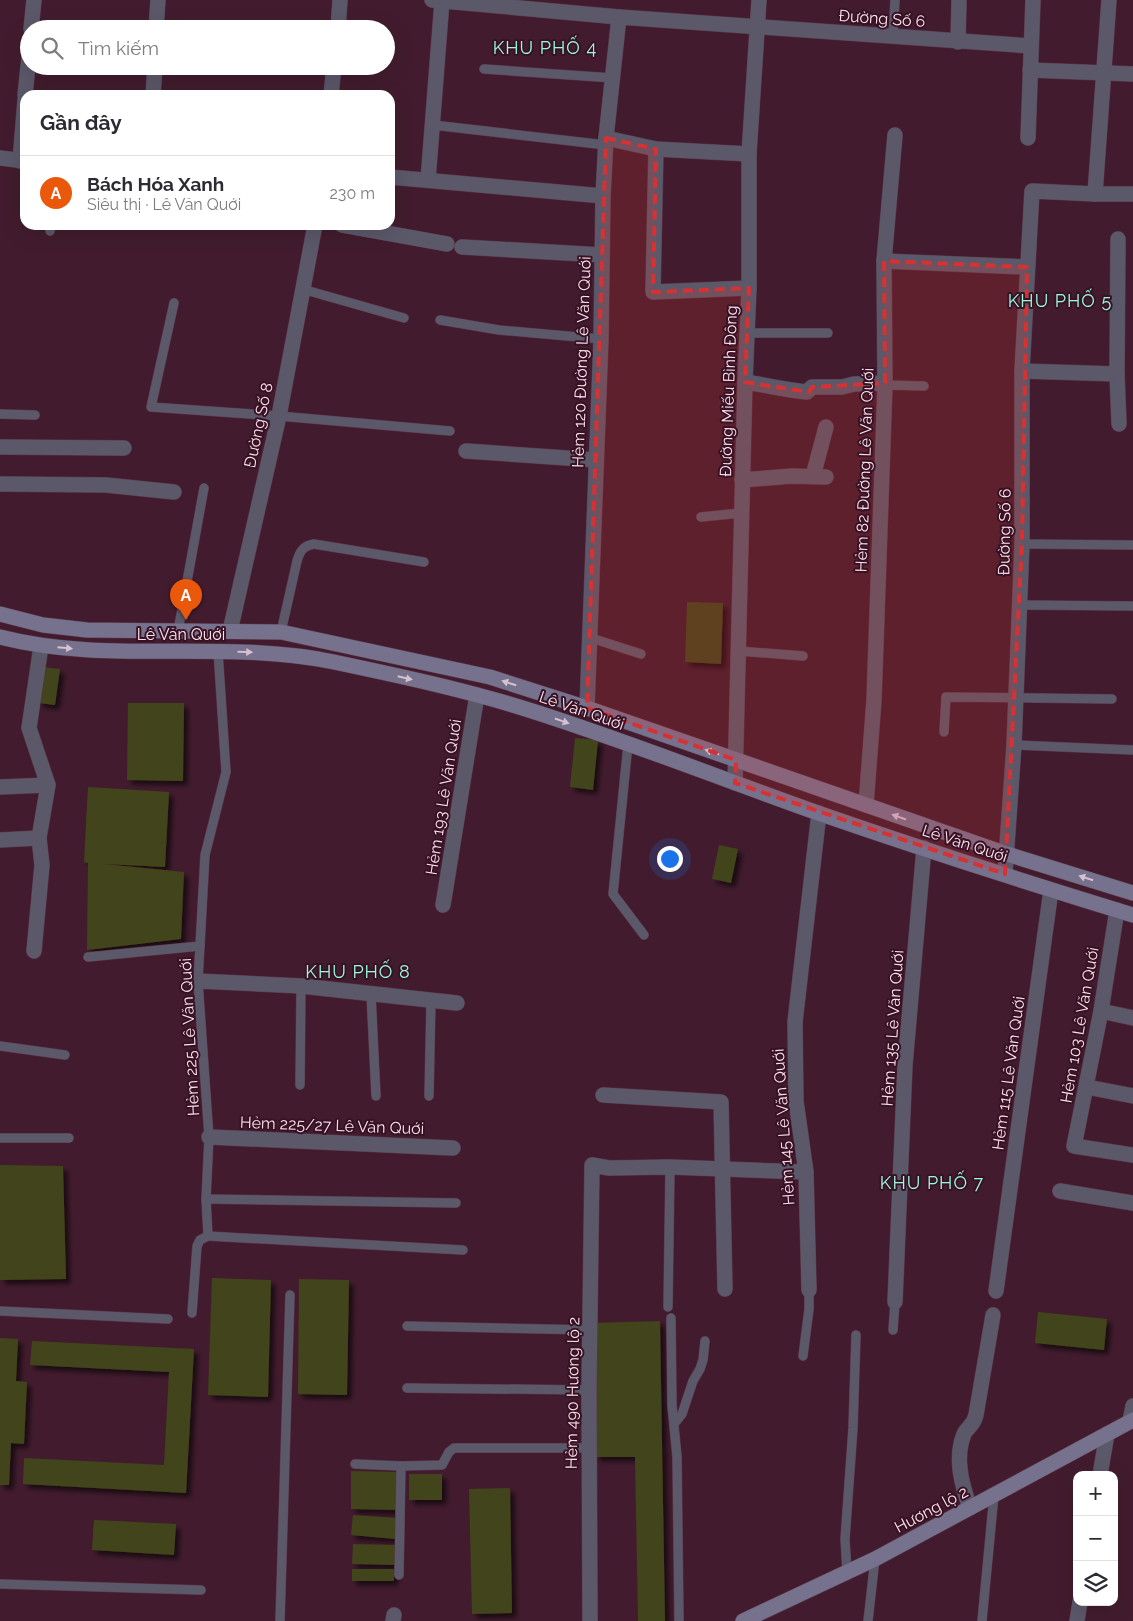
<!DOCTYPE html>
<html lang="vi">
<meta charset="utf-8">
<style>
:root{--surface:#fff;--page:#f2f2f3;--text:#2b2b33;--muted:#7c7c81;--line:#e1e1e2;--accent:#ea580c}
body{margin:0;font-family:Raleway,sans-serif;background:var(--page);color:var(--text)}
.controls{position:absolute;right:15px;bottom:15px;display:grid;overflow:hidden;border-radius:10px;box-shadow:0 5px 20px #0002}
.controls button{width:45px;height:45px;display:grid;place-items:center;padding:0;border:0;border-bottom:1px solid var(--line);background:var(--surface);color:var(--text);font:25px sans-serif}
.you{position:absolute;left:669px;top:858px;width:18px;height:18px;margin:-12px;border:4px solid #fff;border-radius:50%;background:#1a73e8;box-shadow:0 0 0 8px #1a73e833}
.badge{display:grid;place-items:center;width:32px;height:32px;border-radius:50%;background:var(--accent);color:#fff;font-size:16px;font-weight:700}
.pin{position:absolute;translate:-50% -41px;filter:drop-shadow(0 1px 2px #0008)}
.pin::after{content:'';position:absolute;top:26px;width:18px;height:15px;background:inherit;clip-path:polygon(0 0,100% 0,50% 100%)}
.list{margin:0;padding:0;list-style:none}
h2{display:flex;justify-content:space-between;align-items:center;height:65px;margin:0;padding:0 20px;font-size:21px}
h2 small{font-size:16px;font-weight:400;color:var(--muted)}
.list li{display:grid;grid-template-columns:32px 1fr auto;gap:15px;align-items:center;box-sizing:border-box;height:75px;padding:0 20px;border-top:1px solid var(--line)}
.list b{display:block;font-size:19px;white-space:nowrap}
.list p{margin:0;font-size:16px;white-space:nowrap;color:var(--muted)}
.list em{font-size:16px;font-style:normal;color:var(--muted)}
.icon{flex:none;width:28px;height:28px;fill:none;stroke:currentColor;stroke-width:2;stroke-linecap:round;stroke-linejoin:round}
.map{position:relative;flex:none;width:1133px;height:1621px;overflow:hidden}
.search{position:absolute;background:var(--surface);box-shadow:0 5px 20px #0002;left:20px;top:20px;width:375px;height:55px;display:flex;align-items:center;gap:12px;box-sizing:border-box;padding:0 18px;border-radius:28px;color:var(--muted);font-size:19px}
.panel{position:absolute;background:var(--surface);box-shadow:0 5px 20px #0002;left:20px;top:90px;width:375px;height:140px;border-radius:15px}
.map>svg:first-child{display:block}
.building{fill:#42451a;filter:url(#shadow)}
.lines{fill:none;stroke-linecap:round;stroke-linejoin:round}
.lane-casing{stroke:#5c3849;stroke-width:10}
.street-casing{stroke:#5c3849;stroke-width:16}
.secondary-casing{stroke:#5c3849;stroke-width:16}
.lane{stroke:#5b586a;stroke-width:9}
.street{stroke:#5b586a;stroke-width:15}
.secondary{stroke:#76718d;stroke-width:15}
.oneway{fill:#d5c1d0}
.marked{fill:#d83132;fill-opacity:0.2;stroke:#d83132;stroke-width:4;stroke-dasharray:10 6;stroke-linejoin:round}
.labels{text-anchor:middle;stroke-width:4;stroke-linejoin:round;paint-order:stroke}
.street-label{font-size:16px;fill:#fee3ed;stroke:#371224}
.neighbourhood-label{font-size:18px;letter-spacing:1px;fill:#9af9dd;stroke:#371224}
</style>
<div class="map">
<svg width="1133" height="1621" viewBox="0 0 1133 1621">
<defs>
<filter id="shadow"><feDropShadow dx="4.5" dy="4.5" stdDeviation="2.5" flood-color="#0009"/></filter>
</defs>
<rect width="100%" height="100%" fill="#421c2e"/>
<g class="building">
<path d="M687 602 723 603 721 664 685 662Z"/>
<path d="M42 667 60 669 55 705 38 703Z"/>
<path d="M128 703H184L183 781 127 780Z"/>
<path d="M575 738 598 740 593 790 570 787Z"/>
<path d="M88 787 169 792 165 867 104 864 184 872 181 939 87 950 88 863 84 862Z"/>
<path d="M719 845 738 849 731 883 712 879Z"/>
<path d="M0 1165 63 1166 66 1279 0 1280Z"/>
<path d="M212 1278 271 1280 268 1397 208 1395Z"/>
<path d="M299 1279 349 1280 347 1395 298 1394Z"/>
<path d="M1038 1312 1107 1319 1104 1350 1035 1343Z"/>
<path d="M660 1321 665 1621H638L635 1457H595L592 1323Z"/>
<path d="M0 1338 18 1339 16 1381 27 1382 24 1444 11 1443 9 1485H0Z"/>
<path d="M32 1341 194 1349 186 1493 23 1484 24 1458 164 1465 169 1372 30 1365Z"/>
<path d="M351 1471 397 1472 396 1510 351 1509Z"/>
<rect x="409" y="1474" width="33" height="26"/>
<path d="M510 1488 512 1613 472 1614 469 1489Z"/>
<path d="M353 1515 397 1518 395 1539 351 1535Z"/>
<path d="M94 1520 176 1524 174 1555 92 1550Z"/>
<path d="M353 1544 397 1545 396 1565 352 1564Z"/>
<rect x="352" y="1569" width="42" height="12"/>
</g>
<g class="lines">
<defs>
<g id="lane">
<path d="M893 37 895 0"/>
<path d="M484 69 613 78"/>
<path d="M433 125 606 145"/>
<path d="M50 231 51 225"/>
<path d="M302 289 404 318"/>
<path d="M174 303 151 407 279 416 450 431"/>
<path d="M440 320 499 330 601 339"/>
<path d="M747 333H828"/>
<path d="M885 385 924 386"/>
<path d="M0 414 35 415"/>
<path d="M701 517 741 513"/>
<path d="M1022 544 1133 545"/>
<path d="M1019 605 1133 606"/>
<path d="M178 631 204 488"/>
<path d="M281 632 297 561C300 551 303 546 314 544L424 562"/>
<path d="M588 637 641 654"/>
<path d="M738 651 803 656"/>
<path d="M944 732 946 697 1112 699"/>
<path d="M628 744 613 894 644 935"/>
<path d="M1014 745 1133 750"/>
<path d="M88 957 200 946"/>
<path d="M371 994 376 1096"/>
<path d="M0 1046 65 1055"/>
<path d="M300 1085 301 986"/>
<path d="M429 1096 431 1000"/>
<path d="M0 1138H69"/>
<path d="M206 1199 456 1203"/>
<path d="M208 1236 463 1250"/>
<path d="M668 1307 670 1167"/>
<path d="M0 1311 168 1319"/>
<path d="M192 1313 197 1246 200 1240 208 1236 206 1199 209 1137 198 981 205 855 226 772 218 651"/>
<path d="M671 1318 672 1405 677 1457 679 1621"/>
<path d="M407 1326 591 1330"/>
<path d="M893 1330 895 1302"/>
<path d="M803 1356 809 1309V1290"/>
<path d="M407 1388 589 1390"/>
<path d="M674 1424 682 1414 693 1381 700 1369 703 1360 705 1341"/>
<path d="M355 1464 401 1466 442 1465 449 1452 454 1448H589"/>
<path d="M847 1572 845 1539 853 1428 856 1335"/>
<path d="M399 1575 401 1466"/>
<path d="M0 1584 201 1590"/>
<path d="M280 1621 290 1295"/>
<path d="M868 1621 875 1559"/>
<path d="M982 1621 994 1495"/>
</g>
<g id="street">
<path d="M432 0 619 17 1031 46"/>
<path d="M31 29 34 0"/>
<path d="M156 29 158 0"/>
<path d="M338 29 340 0"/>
<path d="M958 42 959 0"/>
<path d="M1030 70 1133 74"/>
<path d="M25 95 29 57"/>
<path d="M153 95 155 66"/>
<path d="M331 95 334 66"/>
<path d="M606 138 656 149 749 154"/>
<path d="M1028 138 1033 0"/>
<path d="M656 149 653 292 749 288"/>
<path d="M0 158 25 161"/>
<path d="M20 161 25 100"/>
<path d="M390 177 603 196"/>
<path d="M428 180 442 1"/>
<path d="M1095 194 1109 0"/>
<path d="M342 225 447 244"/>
<path d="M462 247 602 255"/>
<path d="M884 261 1027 267"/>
<path d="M1022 371 1117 374 1119 424"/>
<path d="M1117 374 1118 239"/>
<path d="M745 382C766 385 786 390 807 392L812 387H842L854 384 885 383"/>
<path d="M0 447 124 448"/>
<path d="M466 451 596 460"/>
<path d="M813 476 826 427"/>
<path d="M742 480 792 476 826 477"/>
<path d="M0 484 106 485 174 492"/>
<path d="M230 631 279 416 315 225"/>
<path d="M587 708 601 339 603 196 606 138 619 17"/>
<path d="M735 783 745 382 749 288V154L759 0"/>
<path d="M0 787 48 785"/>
<path d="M866 805 874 700 885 385 884 261 895 135"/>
<path d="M0 840 39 838"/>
<path d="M1005 874 1014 745 1022 544V371L1032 191 1095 194H1133"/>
<path d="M443 905 477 695"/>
<path d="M1117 910 1101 1011 1074 1146 1133 1155"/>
<path d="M34 951 42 865 39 838 48 785 29 728 41 646"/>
<path d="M198 981 301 986 457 1003"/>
<path d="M1101 1011 1133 1018"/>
<path d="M1087 1087 1133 1096"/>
<path d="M603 1095 721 1102 725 1289"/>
<path d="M209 1137 453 1148"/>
<path d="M1060 1191 1133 1203"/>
<path d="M809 1290 806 1172 796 1101 795 1022 819 813"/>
<path d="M996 1291 1051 890"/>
<path d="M895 1302 905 1065 924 848"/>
<path d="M1130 1421 1133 1406"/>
<path d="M1100 1475 1107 1434"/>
<path d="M970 1508C962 1485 954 1458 964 1434 967 1427 973 1427 976 1415L993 1315"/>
<path d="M393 1621 394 1615"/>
<path d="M590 1621 589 1390 592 1165 609 1168 670 1167 806 1172"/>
<path d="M1077 1621 1080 1602"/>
</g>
<g id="secondary">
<path d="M0 614 43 625 87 630 281 632 490 677 587 708 1007 854 1133 893"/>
<path d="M0 637C109 665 224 639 334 662 400 676 466 690 529 710 627 741 722 779 818 813 922 849 1028 883 1133 915"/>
<path d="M743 1621 875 1559 1133 1420"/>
</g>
</defs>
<use href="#lane" class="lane-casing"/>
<use href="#street" class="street-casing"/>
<use href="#secondary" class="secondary-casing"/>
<use href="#lane" class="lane"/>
<use href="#street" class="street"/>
<use href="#secondary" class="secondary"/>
</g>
<defs><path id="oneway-solid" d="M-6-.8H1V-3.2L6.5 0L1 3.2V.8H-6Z" transform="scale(1.25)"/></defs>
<g class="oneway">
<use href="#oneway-solid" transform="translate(65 648) rotate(5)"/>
<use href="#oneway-solid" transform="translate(245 652) rotate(2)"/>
<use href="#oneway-solid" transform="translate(405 678) rotate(13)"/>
<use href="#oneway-solid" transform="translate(509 683) rotate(-163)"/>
<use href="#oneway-solid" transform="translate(562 721) rotate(19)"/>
<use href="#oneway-solid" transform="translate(712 752) rotate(-161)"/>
<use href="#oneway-solid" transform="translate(899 817) rotate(-161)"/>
<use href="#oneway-solid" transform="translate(1086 878) rotate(-163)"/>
</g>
<path class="marked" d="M606 138 656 149 653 292 749 288 745 382 809 392 812 387 885 383 884 261 1027 267 1022 544 1005 874 735 783 736 760 587 708Z"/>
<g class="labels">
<g class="street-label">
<text transform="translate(882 18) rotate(4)" y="6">Đường Số 6</text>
<text transform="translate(581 362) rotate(-88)" y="6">Hẻm 120 Đường Lê Văn Quới</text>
<text transform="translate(728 391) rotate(-88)" y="6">Đường Miếu Bình Đông</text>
<text transform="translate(258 425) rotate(-78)" y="6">Đường Số 8</text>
<text transform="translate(864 470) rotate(-88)" y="6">Hẻm 82 Đường Lê Văn Quới</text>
<text transform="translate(1004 532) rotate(-89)" y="6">Đường Số 6</text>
<text x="181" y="640">Lê Văn Quới</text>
<text transform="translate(582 710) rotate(19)" y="6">Lê Văn Quới</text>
<text transform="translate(443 797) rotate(-81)" y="6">Hẻm 193 Lê Văn Quới</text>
<text transform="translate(965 843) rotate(18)" y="6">Lê Văn Quới</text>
<text transform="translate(1079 1025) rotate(-80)" y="6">Hẻm 103 Lê Văn Quới</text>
<text transform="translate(892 1028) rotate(-86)" y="6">Hẻm 135 Lê Văn Quới</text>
<text transform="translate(189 1037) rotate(-93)" y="6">Hẻm 225 Lê Văn Quới</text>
<text transform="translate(1008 1073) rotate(-82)" y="6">Hẻm 115 Lê Văn Quới</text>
<text transform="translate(332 1125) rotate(2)" y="6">Hẻm 225/27 Lê Văn Quới</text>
<text transform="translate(783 1127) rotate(-94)" y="6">Hẻm 145 Lê Văn Quới</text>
<text transform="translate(572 1393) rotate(-89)" y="6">Hẻm 490 Hương lộ 2</text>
<text transform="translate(931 1509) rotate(-28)" y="6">Hương lộ 2</text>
</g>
<g class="neighbourhood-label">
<text x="545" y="54">KHU PHỐ 4</text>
<text x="1060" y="307">KHU PHỐ 5</text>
<text x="358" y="978">KHU PHỐ 8</text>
<text x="932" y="1189">KHU PHỐ 7</text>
</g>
</g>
</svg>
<div class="controls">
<button>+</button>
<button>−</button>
<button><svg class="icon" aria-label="layers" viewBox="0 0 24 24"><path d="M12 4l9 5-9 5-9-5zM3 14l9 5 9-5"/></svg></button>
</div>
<div class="you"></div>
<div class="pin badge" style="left:186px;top:620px">A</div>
<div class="search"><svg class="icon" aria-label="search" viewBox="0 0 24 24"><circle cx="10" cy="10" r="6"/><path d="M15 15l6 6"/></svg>Tìm kiếm</div>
<section class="panel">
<h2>Gần đây<small></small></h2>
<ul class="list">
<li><span class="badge">A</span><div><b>Bách Hóa Xanh</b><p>Siêu thị · Lê Văn Quới</p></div><em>230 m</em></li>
</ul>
</section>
</div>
